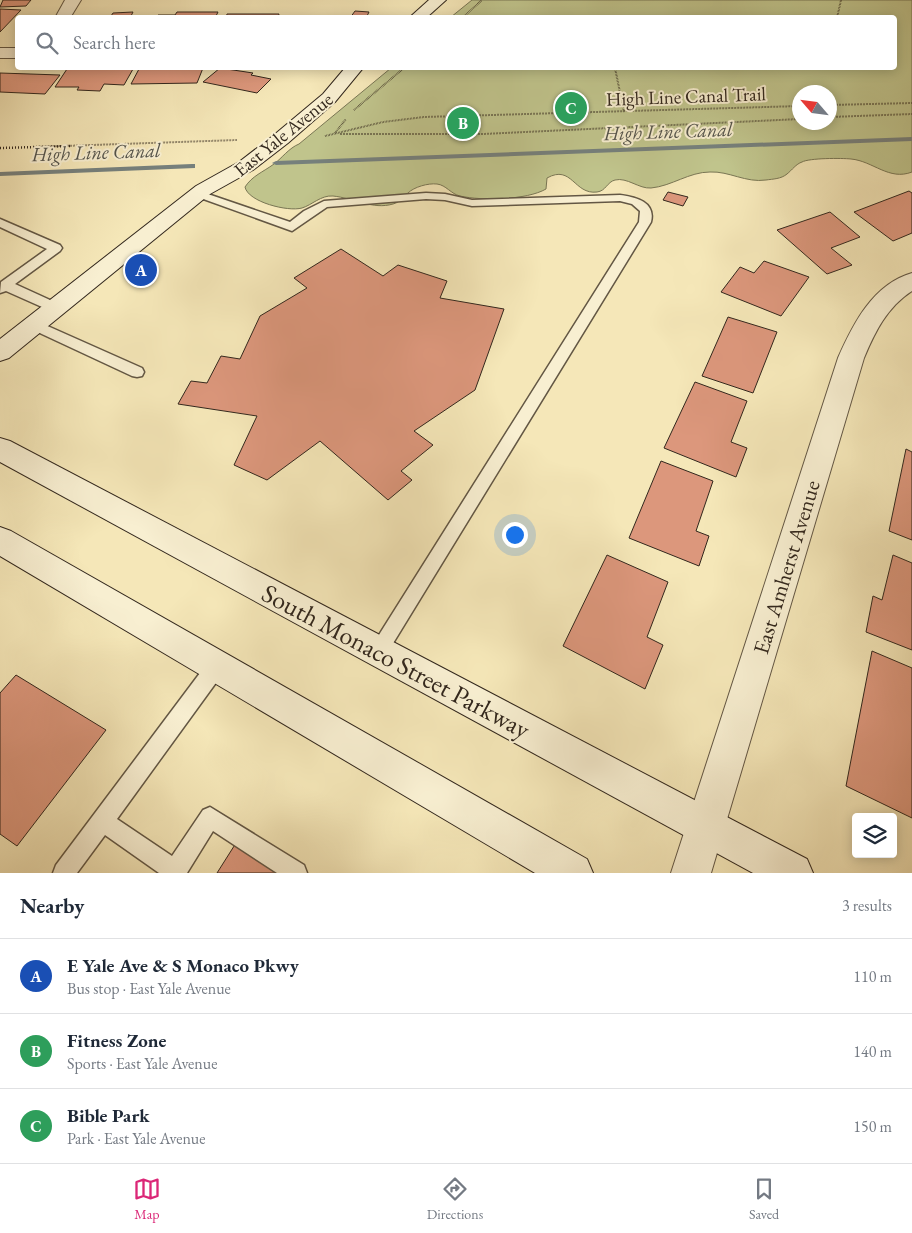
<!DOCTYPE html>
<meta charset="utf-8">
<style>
:root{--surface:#fff;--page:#f6f6f7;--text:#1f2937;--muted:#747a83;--line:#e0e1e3;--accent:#db2777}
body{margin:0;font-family:"EB Garamond",serif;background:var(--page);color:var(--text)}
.controls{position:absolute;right:15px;bottom:15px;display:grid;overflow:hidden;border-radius:5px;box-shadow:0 2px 12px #0003}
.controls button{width:45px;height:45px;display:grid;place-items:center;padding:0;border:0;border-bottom:1px solid var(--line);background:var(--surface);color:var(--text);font:25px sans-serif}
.compass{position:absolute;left:792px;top:85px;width:45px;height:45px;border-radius:50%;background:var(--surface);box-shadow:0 2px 12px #0003;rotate:298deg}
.you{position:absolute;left:514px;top:534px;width:18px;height:18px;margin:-12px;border:4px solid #fff;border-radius:50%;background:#1a73e8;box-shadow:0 0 0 8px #1a73e833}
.badge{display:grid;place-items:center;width:32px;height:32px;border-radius:50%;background:var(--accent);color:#fff;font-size:16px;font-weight:700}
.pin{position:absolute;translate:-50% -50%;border:2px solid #fff;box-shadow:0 1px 5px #0006}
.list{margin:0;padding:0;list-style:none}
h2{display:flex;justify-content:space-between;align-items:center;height:65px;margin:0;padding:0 20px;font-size:21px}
h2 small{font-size:16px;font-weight:400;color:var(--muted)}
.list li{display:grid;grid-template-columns:32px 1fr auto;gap:15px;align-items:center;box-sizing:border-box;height:75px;padding:0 20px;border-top:1px solid var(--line)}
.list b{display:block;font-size:19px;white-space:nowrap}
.list p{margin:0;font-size:16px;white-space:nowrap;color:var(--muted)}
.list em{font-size:16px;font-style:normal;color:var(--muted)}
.icon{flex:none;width:28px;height:28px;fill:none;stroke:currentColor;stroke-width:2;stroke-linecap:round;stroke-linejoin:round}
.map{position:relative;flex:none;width:912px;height:873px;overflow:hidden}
.search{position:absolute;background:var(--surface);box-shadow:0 2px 12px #0003;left:15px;right:15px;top:15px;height:55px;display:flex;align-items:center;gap:12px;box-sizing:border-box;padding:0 18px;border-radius:5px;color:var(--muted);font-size:19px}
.sheet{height:290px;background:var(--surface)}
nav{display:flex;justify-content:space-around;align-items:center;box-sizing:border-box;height:70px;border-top:1px solid var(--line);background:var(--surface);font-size:14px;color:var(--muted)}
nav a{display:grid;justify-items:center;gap:2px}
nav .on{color:var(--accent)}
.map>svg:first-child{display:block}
.green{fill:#c0c48c;stroke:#797654;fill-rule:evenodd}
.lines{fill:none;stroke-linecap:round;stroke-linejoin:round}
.stream{fill:#76807c;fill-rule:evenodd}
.building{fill:#dc977c;stroke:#32271d}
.lane-casing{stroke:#635744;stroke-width:3}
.street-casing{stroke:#635744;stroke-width:2}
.secondary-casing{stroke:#32271d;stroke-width:2}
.path-far1{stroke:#32271d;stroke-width:2;stroke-dasharray:0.5 1;stroke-linecap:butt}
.path{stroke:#32271d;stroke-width:2.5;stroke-dasharray:1 2;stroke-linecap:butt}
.lane{fill:#f8efd1;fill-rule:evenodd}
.street{fill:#f8efd1;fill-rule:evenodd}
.secondary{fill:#f8efd1;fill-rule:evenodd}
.labels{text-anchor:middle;stroke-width:4;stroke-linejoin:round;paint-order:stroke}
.far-street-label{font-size:19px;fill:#32271d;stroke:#f8efd1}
.far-water-label{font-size:20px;font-style:italic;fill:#54544c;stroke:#f8efd1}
.street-label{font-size:22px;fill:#32271d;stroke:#f8efd1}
.near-street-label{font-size:26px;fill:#32271d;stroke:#f8efd1}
</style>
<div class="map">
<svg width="912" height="873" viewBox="0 0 912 873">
<rect width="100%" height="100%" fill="#f5e7b8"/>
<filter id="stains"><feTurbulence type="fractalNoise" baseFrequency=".004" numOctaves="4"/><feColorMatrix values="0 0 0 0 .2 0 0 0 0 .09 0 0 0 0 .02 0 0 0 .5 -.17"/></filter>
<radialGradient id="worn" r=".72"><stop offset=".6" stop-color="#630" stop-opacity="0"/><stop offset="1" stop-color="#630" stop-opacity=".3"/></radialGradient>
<path class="green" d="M472 0H912V172C889 181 873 161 851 159 842 158 809 158 802 162 796 164 792 170 787 174 781 179 773 179 766 180 746 183 729 171 710 172 689 172 672 186 651 188 639 189 627 177 615 180 607 182 606 191 597 192 574 195 572 164 547 178L546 189C527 200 482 201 460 196 451 194 446 185 437 184 428 183 414 187 408 193 402 197 401 202 393 204 373 210 353 198 333 196 321 195 312 205 302 208 288 212 248 202 245 187 252 176 263 172 274 164 282 158 289 148 299 144L391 68H894V18L451 17ZM800 92H830V122H800Z"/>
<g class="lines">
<g class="stream">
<path d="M912 137V141L276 165 272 163 276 161Z"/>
<path d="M192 164H195V168L0 176V172Z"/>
</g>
</g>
<g class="building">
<path d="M3 0H31L26 6 0 7Z"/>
<path d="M0 9 21 10 0 32Z"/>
<path d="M355 11 369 12 366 18H350Z"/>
<path d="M133 12 131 16H152L91 18 111 16 113 13Z"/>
<path d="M177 12H218L215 18H157L158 15H175Z"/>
<path d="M227 14H279L278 18H226Z"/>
<path d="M203 68 197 83 131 84 139 69Z"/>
<path d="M220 68 253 73 251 75 271 79 257 93 203 82Z"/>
<path d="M67 69H133L124 85 104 84 100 91 77 90 79 87H55Z"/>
<path d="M0 73 60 75 45 94 0 92Z"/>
<path d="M909 191 912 193V233L893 241 854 212Z"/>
<path d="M668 192 688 197 683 206 663 200Z"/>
<path d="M830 212 860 237 831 248 852 265 827 274 777 230Z"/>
<path d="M341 249 383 276 398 265 447 281 440 298 504 309 475 390 414 431 433 445 401 471 412 480 388 500 320 441 267 480 234 465 257 416 178 404 191 381 207 383 221 356 240 359 260 316 307 288 294 278Z"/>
<path d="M764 261 809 277 781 316 721 292 740 267 754 273Z"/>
<path d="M728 317 777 332 753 393 702 376Z"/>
<path d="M695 382 747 401 731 442 747 448 736 477 664 448Z"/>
<path d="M906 449 912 452V540L889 531Z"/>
<path d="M661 461 713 481 696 531 709 536 699 566 629 538Z"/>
<path d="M607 555 668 582 647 637 663 645 645 689 563 646Z"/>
<path d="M893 555 912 563V650L866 632 873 596 882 600Z"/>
<path d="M872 651 912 668V818L846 786Z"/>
<path d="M16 675 106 730 17 846 0 834V693Z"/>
<path d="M236 843 282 873H217Z"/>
</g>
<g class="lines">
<defs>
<g id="lane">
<path d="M199 191 290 222 304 211 324 201 426 193 445 194 472 200 620 195C636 197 656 202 651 222L384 658 378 661 372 658 369 652 372 646 639 222 640 211 632 204 620 201 472 206 445 200 426 199 327 207 292 231 195 196 193 194Z"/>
<path d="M0 219 60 245 62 248 60 251 15 284 61 305 63 308 61 311H51L6 291 0 293 1 282 47 249 0 227Z"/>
<path d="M34 320 142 368 144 372 142 376 137 377 132 376 29 328 27 325 29 322Z"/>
<path d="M216 658 223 661 225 667 223 673 117 819 172 856 203 810 210 807 304 865 307 873H277L213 831 187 873H159L105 835 77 873H53L56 865 209 661Z"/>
</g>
<g id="street">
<path d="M65 0H81L70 18H55Z"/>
<rect x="0" y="48" width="18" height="10"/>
<path d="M912 273V291C887 307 875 332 864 358L711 873H671L838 358C853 324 873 284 912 273Z"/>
</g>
<g id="secondary">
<path d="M429 0H446L426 18H409Z"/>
<path d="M345 68H363L335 102 288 143 253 170 210 194 9 358 0 361V339L196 186 239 162 274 135 323 94Z"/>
<path d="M0 438 10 441 807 859 813 873H753L0 462Z"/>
<path d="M0 527 11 531 587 859 593 873H535L0 556Z"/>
</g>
</defs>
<use href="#lane" class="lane-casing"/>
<use href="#street" class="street-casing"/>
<use href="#secondary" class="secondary-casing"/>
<g class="path-far1">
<path d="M462 18 482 0"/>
<path d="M837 18 841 0"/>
<path d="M615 68 624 112"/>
<path d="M830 105 912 103"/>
<path d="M354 110 404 68"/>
<path d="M830 117 912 114"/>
<path d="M335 133 346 119"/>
<path d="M340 134H483L800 119"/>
<path d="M325 136 383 122 424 117 800 106"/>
<path d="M34 147 237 140"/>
</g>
<path class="path" d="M0 148 71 146"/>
<use href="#lane" class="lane"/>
<use href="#street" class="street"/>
<use href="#secondary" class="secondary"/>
</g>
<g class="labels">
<g class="far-street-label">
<text transform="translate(686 96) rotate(-2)" y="7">High Line Canal Trail</text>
<text transform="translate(283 134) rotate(-39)" y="7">East Yale Avenue</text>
</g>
<g class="far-water-label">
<text transform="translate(668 131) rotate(-2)" y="7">High Line Canal</text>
<text transform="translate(96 152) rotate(-2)" y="7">High Line Canal</text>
</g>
<g class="street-label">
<text transform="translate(786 567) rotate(-73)" y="8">East Amherst Avenue</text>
</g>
<g class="near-street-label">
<text transform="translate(396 661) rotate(28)" y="9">South Monaco Street Parkway</text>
</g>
</g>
<rect width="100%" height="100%" filter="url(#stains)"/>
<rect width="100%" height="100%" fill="url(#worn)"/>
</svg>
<div class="controls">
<button><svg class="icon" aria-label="layers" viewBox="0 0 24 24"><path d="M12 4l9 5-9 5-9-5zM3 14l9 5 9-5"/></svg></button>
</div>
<svg class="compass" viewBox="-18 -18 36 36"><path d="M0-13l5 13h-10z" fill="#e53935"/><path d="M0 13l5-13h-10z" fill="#747a83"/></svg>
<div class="you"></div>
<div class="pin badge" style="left:141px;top:270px;background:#1a4fb4">A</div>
<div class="pin badge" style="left:463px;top:123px;background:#2e9e5b">B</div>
<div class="pin badge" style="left:571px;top:108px;background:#2e9e5b">C</div>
<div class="search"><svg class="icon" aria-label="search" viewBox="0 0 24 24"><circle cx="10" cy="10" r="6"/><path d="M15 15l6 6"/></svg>Search here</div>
</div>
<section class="sheet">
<h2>Nearby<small>3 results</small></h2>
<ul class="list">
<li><span class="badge" style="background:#1a4fb4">A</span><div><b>E Yale Ave &amp; S Monaco Pkwy</b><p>Bus stop · East Yale Avenue</p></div><em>110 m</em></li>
<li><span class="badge" style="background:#2e9e5b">B</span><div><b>Fitness Zone</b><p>Sports · East Yale Avenue</p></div><em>140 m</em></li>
<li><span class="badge" style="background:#2e9e5b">C</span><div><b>Bible Park</b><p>Park · East Yale Avenue</p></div><em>150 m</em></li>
</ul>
</section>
<nav>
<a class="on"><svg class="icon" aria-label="map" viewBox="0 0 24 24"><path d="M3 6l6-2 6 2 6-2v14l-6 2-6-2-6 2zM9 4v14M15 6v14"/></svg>Map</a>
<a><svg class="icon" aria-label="directions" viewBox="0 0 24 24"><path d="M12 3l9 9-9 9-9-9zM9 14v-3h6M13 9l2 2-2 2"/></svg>Directions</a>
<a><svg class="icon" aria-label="saved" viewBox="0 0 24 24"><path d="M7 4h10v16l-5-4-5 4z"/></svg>Saved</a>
</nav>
